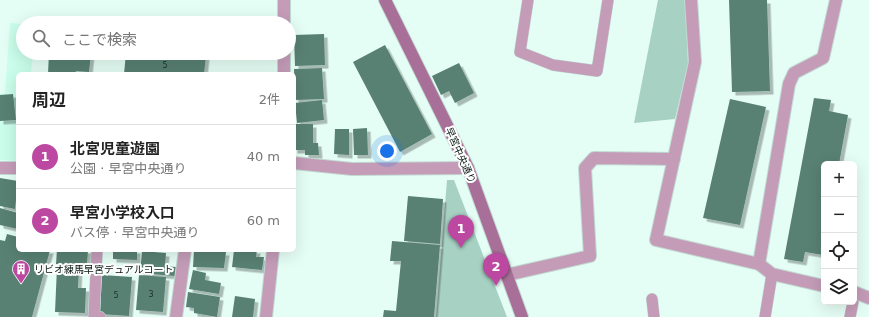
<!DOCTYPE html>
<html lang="ja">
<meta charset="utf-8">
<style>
:root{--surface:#fff;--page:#f6f6f6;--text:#222;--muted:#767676;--line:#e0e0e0;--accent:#bc48a1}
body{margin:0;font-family:"DejaVu Sans","Noto Sans JP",sans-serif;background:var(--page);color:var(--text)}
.controls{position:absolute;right:12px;bottom:12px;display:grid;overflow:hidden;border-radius:6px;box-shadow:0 4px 16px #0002}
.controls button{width:36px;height:36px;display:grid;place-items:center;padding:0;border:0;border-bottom:1px solid var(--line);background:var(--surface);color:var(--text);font:20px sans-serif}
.you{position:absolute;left:387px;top:151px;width:14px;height:14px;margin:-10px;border:3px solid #fff;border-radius:50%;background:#1a73e8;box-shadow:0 0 0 6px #1a73e833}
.badge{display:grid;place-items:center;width:26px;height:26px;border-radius:50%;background:var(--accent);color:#fff;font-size:13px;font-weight:700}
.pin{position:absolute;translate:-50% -33px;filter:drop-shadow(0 1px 2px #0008)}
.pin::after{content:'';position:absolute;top:21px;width:14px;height:12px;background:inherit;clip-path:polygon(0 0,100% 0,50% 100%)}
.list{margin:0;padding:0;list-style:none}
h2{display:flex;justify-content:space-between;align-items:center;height:52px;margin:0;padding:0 16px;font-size:17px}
h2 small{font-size:13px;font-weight:400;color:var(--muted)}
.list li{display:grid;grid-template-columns:26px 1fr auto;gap:12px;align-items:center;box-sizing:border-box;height:64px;padding:0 16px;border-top:1px solid var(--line)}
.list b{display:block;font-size:15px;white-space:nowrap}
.list p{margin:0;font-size:13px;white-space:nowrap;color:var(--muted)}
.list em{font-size:13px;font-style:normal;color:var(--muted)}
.icon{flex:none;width:22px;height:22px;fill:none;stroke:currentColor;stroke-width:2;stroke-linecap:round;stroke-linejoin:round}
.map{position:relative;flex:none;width:869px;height:317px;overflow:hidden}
.search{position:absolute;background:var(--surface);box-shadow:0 4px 16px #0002;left:16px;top:16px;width:280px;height:44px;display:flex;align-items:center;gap:10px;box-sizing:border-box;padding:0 14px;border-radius:22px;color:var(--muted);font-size:15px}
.panel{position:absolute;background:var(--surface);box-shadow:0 4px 16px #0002;left:16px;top:72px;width:280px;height:180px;border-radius:6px}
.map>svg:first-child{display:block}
.built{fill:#cafdeb}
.green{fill:#a7d1c3}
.building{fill:#598073;filter:url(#shadow)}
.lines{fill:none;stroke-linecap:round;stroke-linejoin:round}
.lane-casing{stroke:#c1d9d1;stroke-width:12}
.street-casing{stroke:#c1d9d1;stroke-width:14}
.secondary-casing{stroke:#c1d9d1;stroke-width:14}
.lane{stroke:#c49cb8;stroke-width:11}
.street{stroke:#c49cb8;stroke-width:12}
.secondary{stroke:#a87098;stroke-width:12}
.labels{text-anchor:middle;stroke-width:4;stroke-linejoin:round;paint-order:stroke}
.number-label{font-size:8px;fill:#1c312a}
.street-label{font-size:10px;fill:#071712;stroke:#fff}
.poi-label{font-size:10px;fill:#071712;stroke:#fff;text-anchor:start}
</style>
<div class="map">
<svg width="869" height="317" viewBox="0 0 869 317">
<defs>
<filter id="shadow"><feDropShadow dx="3.5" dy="3.5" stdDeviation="0" flood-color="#0004"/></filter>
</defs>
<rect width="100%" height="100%" fill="#e5fef5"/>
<path class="built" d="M10 23 23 24V53H33L31 74H18V161L0 160V94L5 93Z"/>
<g class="green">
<path d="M658 0H685L688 64 675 119 634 123Z"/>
<path d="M447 180H454L507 317H436Z"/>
</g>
<g class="building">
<path d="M729 0H767L770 91 732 92Z"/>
<path d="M324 34 325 65 295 66 294 35Z"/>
<path d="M385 45 432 134 400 152 353 62Z"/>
<path d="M49 53H91L89 72 76 71 75 74H48Z"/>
<path d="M126 53 206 56 204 74H124Z"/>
<path d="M459 63 474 93 455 103 449 91 441 95 432 76Z"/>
<path d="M322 68 324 99 295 100 294 69Z"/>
<path d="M13 94 16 120 0 121V95Z"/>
<path d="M814 98 831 100 829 111 848 115 839 164H824L823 255 805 252 803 262 784 259Z"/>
<path d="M730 99 766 107 740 225 703 218Z"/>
<path d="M322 100 324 120 297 123 295 103Z"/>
<path d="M294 124H313V143H318L319 155H305V150H294Z"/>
<path d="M367 128 368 155H354L353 129Z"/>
<path d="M335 129H349V155L334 154Z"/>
<path d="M0 178 18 181 15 209 0 206Z"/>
<path d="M408 196 443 199 440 244 404 241Z"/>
<path d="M0 208 18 213V229L0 225Z"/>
<path d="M7 234 18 237V250H50L32 317H0V240L5 241Z"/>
<path d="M392 241 440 245 434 317H383L384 310 396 311 401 261H390Z"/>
<path d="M57 250H88L87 265 56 264Z"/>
<path d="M113 250H137V260L113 259Z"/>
<path d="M194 250 226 252 224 268 193 267Z"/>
<path d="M234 250H257L256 257H264L262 270 232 267Z"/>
<path d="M142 251 166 253 165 266 176 267 175 276 140 273Z"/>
<path d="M57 267 79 268 78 288H86L85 313 55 312Z"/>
<path d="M193 270 206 273 205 280 221 283 219 294 189 289Z"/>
<path d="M102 275 132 277 129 316 100 314Z"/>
<path d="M139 275 166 277 163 312 136 310Z"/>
<path d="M188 292 220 297 217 317 194 313V308L186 307Z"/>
<path d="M235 296 255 299 253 317H232Z"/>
</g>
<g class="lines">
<defs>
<g id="lane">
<path d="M528 0 520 52 553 65 597 71 608 0"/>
<path d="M97 250 94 316 100 317"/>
<path d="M652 299 654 317"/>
<path d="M765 317 772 274"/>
<path d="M850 317 853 302"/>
</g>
<g id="street">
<path d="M691 0 695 62 656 240 759 264 772 274 824 286"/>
<path d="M284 23V0"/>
<path d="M284 74V53"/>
<path d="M294 163 352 169 468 168"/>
<path d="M0 168H18"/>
<path d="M759 264 789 84 794 73 823 58 836 0"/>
<path d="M507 275 590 256 585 168 594 158 674 159"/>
<path d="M854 292 869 298"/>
<path d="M176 317 185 250"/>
<path d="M266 317 273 250"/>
</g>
<path id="secondary" d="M385 0 468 168 522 317"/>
</defs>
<use href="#lane" class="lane-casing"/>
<use href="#street" class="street-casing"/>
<use href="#secondary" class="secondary-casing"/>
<use href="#lane" class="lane"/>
<use href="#street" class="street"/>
<use href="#secondary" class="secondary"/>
</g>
<defs>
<symbol id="building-pin" viewBox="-11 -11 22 30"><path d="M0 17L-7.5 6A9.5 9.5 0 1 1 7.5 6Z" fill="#bc48a1" stroke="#fff"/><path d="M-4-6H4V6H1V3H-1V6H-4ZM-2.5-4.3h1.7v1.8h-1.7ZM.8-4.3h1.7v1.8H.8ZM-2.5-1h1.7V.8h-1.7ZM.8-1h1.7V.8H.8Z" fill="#fff"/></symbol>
</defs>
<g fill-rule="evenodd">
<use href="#building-pin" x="11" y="259" width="20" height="27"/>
</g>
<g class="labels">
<g class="number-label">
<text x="165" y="68">5</text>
<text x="151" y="297">3</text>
<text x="116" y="298">5</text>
</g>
<g class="street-label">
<text transform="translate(461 155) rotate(66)" y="4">早宮中央通り</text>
</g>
<g class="poi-label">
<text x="34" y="273">リビオ練馬早宮デュアルコート</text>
</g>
</g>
</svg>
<div class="controls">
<button>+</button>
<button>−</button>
<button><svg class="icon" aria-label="locate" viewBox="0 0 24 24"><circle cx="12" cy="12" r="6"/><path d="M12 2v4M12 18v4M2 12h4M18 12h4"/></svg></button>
<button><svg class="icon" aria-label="layers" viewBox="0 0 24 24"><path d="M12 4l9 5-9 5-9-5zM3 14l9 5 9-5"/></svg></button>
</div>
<div class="you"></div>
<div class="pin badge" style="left:461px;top:248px">1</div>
<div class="pin badge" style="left:496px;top:286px">2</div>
<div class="search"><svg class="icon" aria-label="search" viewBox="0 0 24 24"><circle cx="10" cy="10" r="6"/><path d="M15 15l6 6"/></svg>ここで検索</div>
<section class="panel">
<h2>周辺<small>2件</small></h2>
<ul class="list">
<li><span class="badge">1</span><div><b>北宮児童遊園</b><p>公園 · 早宮中央通り</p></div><em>40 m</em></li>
<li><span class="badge">2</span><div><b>早宮小学校入口</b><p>バス停 · 早宮中央通り</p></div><em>60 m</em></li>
</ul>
</section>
</div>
